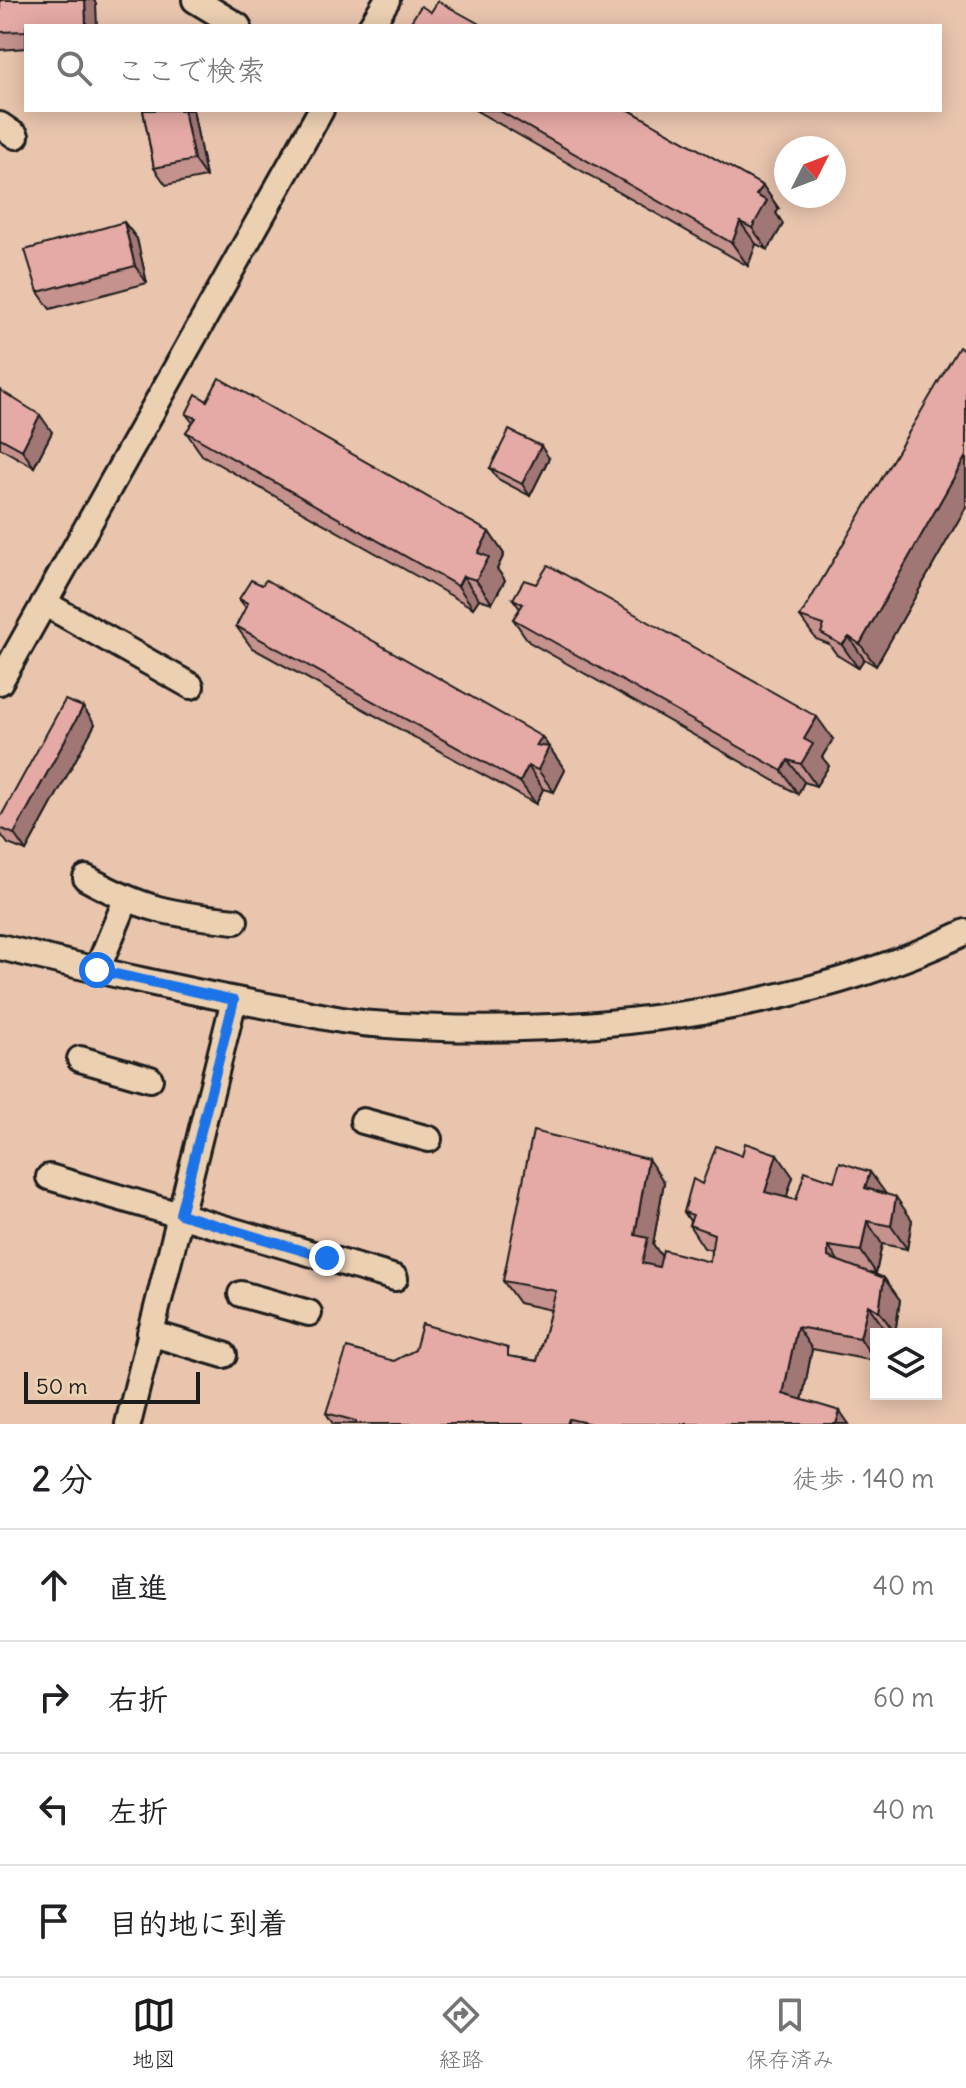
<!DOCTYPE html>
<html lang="ja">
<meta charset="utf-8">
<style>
:root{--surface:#fff;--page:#f2f2f2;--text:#202124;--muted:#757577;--line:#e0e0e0;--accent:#1c1c1c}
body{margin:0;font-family:Delius,"Klee One",sans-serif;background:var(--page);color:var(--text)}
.controls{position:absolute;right:24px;bottom:24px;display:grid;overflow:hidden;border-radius:0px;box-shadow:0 4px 20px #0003}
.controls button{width:72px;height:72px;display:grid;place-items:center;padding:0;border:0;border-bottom:2px solid var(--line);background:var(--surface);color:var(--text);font:40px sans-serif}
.compass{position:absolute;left:774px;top:136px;width:72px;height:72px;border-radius:50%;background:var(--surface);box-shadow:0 4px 20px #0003;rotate:48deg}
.scale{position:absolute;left:24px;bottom:20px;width:176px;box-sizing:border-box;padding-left:8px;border:4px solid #1c1c1c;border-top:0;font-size:22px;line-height:28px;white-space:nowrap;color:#1c1c1c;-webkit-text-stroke:6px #ebd0b2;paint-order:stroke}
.stop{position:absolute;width:24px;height:24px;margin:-18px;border:6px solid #1a73e8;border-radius:50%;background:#fff}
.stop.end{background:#1a73e8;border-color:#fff;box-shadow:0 2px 8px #0008}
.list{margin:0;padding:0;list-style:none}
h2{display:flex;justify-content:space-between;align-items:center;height:104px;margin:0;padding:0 32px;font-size:34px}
h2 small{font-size:26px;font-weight:400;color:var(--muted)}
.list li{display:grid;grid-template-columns:52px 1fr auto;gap:24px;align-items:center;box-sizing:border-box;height:112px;padding:0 32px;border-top:2px solid var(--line)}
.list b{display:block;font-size:30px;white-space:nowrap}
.list em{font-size:26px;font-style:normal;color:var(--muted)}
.icon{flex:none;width:44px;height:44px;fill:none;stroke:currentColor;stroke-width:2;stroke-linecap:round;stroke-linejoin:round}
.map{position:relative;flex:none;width:966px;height:1424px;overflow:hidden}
.search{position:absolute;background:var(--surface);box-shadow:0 4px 20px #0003;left:24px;right:24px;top:24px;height:88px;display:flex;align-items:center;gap:20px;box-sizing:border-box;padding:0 28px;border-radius:0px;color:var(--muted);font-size:30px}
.sheet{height:552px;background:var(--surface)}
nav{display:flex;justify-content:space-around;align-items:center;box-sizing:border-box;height:112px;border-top:2px solid var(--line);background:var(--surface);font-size:22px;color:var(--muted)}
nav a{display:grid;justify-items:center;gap:4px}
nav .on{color:var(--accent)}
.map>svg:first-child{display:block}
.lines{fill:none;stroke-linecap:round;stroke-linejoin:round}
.minor-casing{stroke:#1c1c1c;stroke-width:30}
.minor{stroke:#ebd0b2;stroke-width:24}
.wall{fill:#c5928e;stroke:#1c1c1c;stroke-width:2}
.shaded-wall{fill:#a07774;stroke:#1c1c1c;stroke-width:2}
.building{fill:#e5aaa5;stroke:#1c1c1c;stroke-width:2}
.route{stroke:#1a73e8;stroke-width:10}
</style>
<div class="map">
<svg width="966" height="1424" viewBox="0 0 966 1424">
<rect width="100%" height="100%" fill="#e9c5ae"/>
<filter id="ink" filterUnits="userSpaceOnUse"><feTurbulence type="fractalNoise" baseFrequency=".0125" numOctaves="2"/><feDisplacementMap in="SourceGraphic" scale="16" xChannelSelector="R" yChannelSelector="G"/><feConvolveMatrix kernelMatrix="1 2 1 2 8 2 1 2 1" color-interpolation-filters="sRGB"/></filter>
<g filter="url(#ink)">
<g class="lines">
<defs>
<g id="minor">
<path d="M195 0 238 26"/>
<path d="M371 26 387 0"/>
<path d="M0 125 16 136"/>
<path d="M44 603 191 686"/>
<path d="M0 682 321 110"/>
<path d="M86 878C144 910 170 914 235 921"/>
<path d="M0 947C95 970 188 992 284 1009 314 1014 344 1022 374 1024 562 1040 794 1015 966 932"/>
<path d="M97 970 126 900"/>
<path d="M80 1059 150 1079"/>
<path d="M363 1121 429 1139"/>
<path d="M49 1177 395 1278"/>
<path d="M241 1294 309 1313"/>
<path d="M150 1333 224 1355"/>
<path d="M128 1424 234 1000"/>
</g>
</defs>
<use href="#minor" class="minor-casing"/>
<use href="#minor" class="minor"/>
</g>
<g class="wall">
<path d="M0 0H94L96 4 26 26V48L0 50Z"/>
<path d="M143 110H193L206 177 166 185 154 168Z"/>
<path d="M475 110H629L763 186 779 209 776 213 783 224 768 250 756 244 748 266Z"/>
<path d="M124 222 137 239 147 283 50 309 38 292Z"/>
<path d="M966 351V507L876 666 864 659 858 668 837 655 829 644 816 639 800 617Z"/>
<path d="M0 390 52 432 34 467 0 448Z"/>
<path d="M207 401 489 532 504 554 497 569 505 580 492 603 479 599 473 608 202 455 186 432 193 423 186 414Z"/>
<path d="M549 458 530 496 498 479 490 468Z"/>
<path d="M239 599 542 737 565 770 554 792 543 789 536 804 252 648 236 626 246 608Z"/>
<path d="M513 599 833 739 822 757 829 766 816 786 804 782 798 794 529 642 513 619 520 609Z"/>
<path d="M83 707 95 724 26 851 8 844 0 833V818Z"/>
<path d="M870 1172 885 1194 912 1220 907 1249 882 1244 876 1273 870 1272 884 1278 900 1300 895 1333 884 1328 882 1334H876L875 1361 812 1349 802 1400 849 1424H333L326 1413 394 1361 515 1357 537 1361 551 1310 519 1303 503 1281 664 1182 653 1244 661 1256 710 1262 711 1250 704 1248 689 1225 690 1221 684 1212 702 1184 793 1177 786 1197 796 1200 834 1181Z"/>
</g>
<g class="shaded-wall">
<path d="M85 0H94L96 4 97 26H86Z"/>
<path d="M184 110H193L206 177 194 160Z"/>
<path d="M763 186 779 209 776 213 783 224 768 250 752 228 756 195Z"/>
<path d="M124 222 137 239 147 283 135 266Z"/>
<path d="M740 222 756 244 748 266 732 243Z"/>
<path d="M40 415 52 432 34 467 22 450Z"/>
<path d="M541 446 549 458 530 496 522 484Z"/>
<path d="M966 456V507L876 666 860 644Z"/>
<path d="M489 532 504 554 497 569 505 580 492 603 476 580 478 553Z"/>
<path d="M463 576 479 599 473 608 458 586Z"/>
<path d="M849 637 864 659 858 668 842 645Z"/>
<path d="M83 707 95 724 26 851 14 834Z"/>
<path d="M817 717 833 739 822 757 829 766 816 786 801 764 804 739Z"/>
<path d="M542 737 565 770 554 792 538 770 536 745Z"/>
<path d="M788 760 804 782 798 794 782 771Z"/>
<path d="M528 766 543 789 536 804 520 782Z"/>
<path d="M777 1154 793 1177 781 1214 765 1192Z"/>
<path d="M648 1159 664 1182 653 1244 664 1260 658 1285 642 1263 635 1235Z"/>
<path d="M870 1172 886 1194 865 1188Z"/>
<path d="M896 1197 912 1220 907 1249 891 1226Z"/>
<path d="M867 1221 882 1244 876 1273 861 1251Z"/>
<path d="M828 1246 844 1269 828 1257Z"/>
<path d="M884 1278 900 1300 895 1333 879 1311Z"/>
<path d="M868 1305 884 1328 882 1334H876L875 1361 860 1338Z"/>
<path d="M797 1327 812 1349 799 1417 783 1394Z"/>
<path d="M840 1411 849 1424H836Z"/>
</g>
<g class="building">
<path d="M0 0H85L86 26H26V31L0 32Z"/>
<path d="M438 1 483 26H408L421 6 431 12Z"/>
<path d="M143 110H184L194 160 154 168Z"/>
<path d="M498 110H629L763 186 756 195 767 201 752 228 740 222 732 243Z"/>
<path d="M124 222 135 266 38 292 25 250Z"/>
<path d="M959 347 966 351V456L860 644 849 637 842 645 821 633 824 625 800 617Z"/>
<path d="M219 378 489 532 478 553 489 557 476 580 463 576 458 586 186 432 196 418 186 414 196 394 207 401Z"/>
<path d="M0 390 40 415 22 450 0 438Z"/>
<path d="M509 430 541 446 522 484 490 468Z"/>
<path d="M548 565 817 717 804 739 813 744 801 764 788 760 782 771 513 619 523 604 513 599 524 580 536 584Z"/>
<path d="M251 580 262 585 266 580 542 737 536 745 549 747 538 770 528 766 520 782 236 626 248 603 239 599Z"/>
<path d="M65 700 83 707 14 834 0 828V818Z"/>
<path d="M533 1131 648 1159 635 1235 648 1238 642 1263 659 1267 663 1250 710 1262 714 1234 689 1225 693 1215 684 1212 693 1179 702 1184 716 1146 742 1156 745 1143 777 1154 765 1192 796 1200 805 1171 834 1181 840 1162 870 1172 865 1188 896 1197 891 1226 867 1221 861 1251 828 1246V1257L884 1278 879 1311 868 1305 860 1338 797 1327 783 1394 840 1411 836 1424H592L569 1419 567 1424H356V1421L326 1413 347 1348 394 1361 415 1350 422 1324 508 1348V1356L537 1361 556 1291 503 1281Z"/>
</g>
</g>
<g class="lines" filter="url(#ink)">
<path class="route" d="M97 970 234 1000 180 1214 327 1258"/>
</g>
</svg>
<div class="controls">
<button><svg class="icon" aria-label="layers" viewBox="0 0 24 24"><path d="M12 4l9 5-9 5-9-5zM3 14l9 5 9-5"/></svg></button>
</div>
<svg class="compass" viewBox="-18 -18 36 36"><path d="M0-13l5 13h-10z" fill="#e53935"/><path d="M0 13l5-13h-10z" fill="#757577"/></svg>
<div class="scale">50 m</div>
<div class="stop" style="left:97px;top:970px"></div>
<div class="stop end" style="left:327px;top:1258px"></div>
<div class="search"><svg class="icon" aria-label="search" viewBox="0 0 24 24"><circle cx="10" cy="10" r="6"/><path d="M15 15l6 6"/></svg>ここで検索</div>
</div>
<section class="sheet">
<h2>2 分<small>徒歩 · 140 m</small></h2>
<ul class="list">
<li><svg class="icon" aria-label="ahead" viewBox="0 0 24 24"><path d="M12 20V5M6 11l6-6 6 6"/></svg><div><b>直進</b></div><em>40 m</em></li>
<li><svg class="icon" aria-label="right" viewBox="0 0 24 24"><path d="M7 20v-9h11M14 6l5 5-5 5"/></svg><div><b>右折</b></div><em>60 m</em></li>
<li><svg class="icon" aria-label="left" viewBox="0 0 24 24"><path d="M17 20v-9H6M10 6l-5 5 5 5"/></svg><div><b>左折</b></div><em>40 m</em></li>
<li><svg class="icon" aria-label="arrive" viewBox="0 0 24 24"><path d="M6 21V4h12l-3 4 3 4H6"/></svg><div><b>目的地に到着</b></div></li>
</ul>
</section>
<nav>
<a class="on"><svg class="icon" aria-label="map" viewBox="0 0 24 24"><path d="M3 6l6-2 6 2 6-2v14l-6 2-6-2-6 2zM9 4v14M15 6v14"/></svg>地図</a>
<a><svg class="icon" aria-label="directions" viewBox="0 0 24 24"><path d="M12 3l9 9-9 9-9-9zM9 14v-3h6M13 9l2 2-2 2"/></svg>経路</a>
<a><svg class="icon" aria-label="saved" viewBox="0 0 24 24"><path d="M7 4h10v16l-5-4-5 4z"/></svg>保存済み</a>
</nav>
